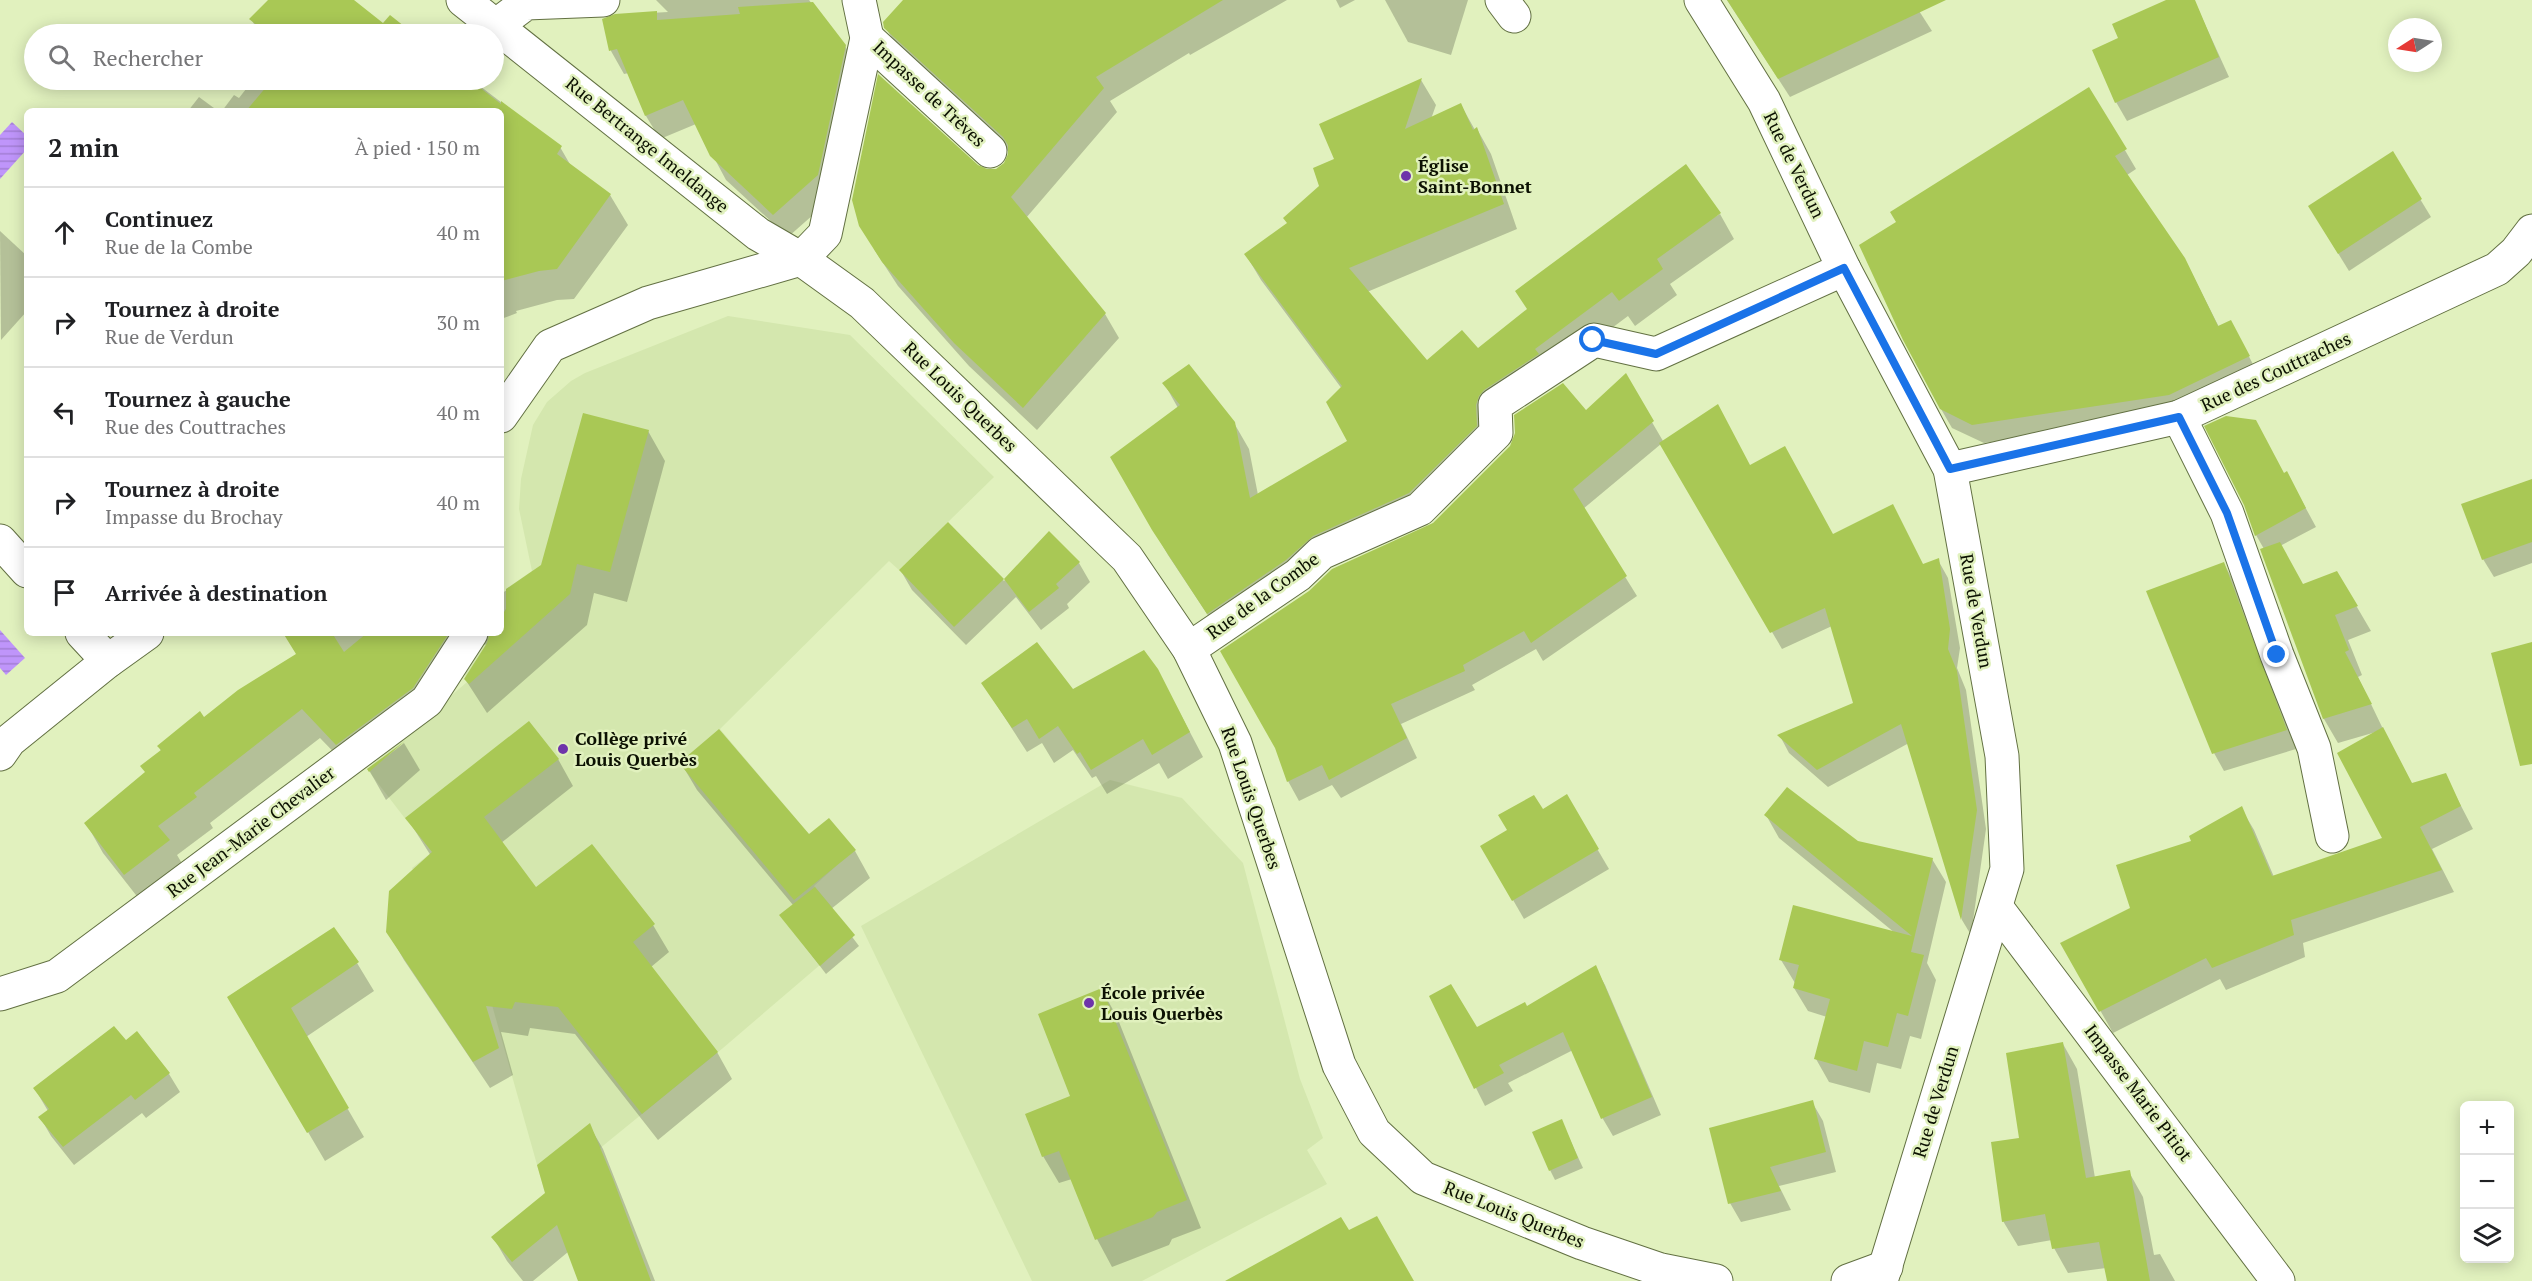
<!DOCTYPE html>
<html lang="fr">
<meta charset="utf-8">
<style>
:root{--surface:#fff;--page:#f2f2f2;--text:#202124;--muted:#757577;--line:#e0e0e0}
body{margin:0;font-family:"PT Serif",serif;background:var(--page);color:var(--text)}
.controls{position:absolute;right:18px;bottom:18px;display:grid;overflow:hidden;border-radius:9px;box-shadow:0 3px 15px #0003}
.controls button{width:54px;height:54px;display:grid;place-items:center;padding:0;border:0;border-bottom:2px solid var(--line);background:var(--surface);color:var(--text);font:30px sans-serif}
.compass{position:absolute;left:2388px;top:18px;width:54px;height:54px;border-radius:50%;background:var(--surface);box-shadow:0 3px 15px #0003;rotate:258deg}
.stop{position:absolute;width:18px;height:18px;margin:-14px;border:4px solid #1a73e8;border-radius:50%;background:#fff}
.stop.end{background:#1a73e8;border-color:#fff;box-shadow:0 2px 6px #0008}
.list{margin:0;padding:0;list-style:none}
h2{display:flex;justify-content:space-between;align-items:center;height:78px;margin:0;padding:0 24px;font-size:26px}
h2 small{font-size:20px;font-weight:400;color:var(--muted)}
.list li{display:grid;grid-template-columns:39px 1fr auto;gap:18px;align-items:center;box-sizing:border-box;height:90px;padding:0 24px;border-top:2px solid var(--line)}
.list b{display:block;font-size:22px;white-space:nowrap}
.list p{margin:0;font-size:20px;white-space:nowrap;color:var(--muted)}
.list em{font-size:20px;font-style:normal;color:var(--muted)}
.icon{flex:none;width:33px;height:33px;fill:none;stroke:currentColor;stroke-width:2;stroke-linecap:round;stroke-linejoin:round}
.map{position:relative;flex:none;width:2532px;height:1281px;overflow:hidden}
.search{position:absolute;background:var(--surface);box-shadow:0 3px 15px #0003;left:24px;top:24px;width:480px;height:66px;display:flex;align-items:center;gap:15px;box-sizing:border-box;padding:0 21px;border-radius:33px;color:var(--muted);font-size:22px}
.panel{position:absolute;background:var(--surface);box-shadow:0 3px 15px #0003;left:24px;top:108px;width:480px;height:528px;border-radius:9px}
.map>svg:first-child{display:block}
.built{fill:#d4e7ae}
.water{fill:url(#water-rules)}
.shadow{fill:#0003}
.building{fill:#a9c855}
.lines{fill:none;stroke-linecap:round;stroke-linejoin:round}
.minor-casing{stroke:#627042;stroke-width:35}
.tertiary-casing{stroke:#627042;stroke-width:35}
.minor{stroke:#fff;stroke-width:33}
.tertiary{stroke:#fff;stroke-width:33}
.route{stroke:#1a73e8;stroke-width:8}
.poi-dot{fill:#6e34aa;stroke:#e1f1be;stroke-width:2}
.labels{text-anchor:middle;stroke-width:5;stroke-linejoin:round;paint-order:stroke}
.street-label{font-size:18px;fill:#0c1102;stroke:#e1f1be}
.poi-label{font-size:18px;font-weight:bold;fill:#0c1102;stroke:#e1f1be;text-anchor:start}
</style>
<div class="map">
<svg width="2532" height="1281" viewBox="0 0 2532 1281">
<defs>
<pattern id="water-rules" width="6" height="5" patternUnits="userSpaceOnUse" patternTransform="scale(1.5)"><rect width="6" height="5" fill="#bf95fa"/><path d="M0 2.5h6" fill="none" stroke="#a37fd5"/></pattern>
</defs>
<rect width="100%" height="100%" fill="#e1f1be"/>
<g class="built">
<path d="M728 316 850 335 994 477 899 570 889 561 720 729 836 866 814 886 855 935 723 1048 545 1193 492 1005 474 979 412 868 436 849 407 821 367 769 467 682 464 670 490 633H501V617L506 609V589L532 571 519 509 521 479 533 425 547 402 571 381 585 373Z"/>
<path d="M1110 780 1182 798 1243 863 1300 1079 1323 1138 1307 1150 1327 1184 1142 1281H1032L861 926Z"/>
</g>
<g class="water">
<path d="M12 122 27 136V149L0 179V135Z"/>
<path d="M0 630 25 658 6 675 0 668Z"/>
</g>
<g class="shadow">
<path d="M270 0H352L383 25 390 17 413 34H260L251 19Z"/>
<path d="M656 0H809L845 46 859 70 831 199 788 237 726 180 696 124 660 139 646 116 629 73 624 74 611 51 615 15 668 12Z"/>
<path d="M906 0H1287L1190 55 1189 53 1110 101 1117 112 1026 218 1105 314 1119 338 1037 430 969 366 898 286 874 249 977 166 986 171 997 170 1005 164 1010 153 900 52 886 28Z"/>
<path d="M1336 0H1355L1340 8Z"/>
<path d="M1385 0H1468L1451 55 1408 42Z"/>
<path d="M1727 0H1912L1932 31 1790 97Z"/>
<path d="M2170 0H2194L2229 77 2127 121 2116 102 2120 39Z"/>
<path d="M253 80H472L560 147 571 166 610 195 628 225 574 299 557 300 516 311 517 313 501 319V111H222L234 95 239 98Z"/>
<path d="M1421 80 1436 105 1431 119 1461 105 1475 130 1477 129 1491 154 1517 229 1367 292 1426 362 1478 350 1720 214 1734 239 1670 284 1677 295 1635 326 1628 316 1549 375 1490 432 1327 561 1223 638 1168 555 1112 457 1178 408 1164 383 1234 423 1249 449 1258 495 1349 441 1342 389 1261 280 1246 255 1288 225 1321 187 1335 159Z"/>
<path d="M2089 89 2136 169 2127 175 2184 258 2219 327 2241 341 2259 376 2181 414 1984 443 1952 428 1941 409 1898 223Z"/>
<path d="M199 97 218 111H188Z"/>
<path d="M2392 153 2431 217 2349 271 2320 224Z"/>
<path d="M0 231 27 256V311L1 340Z"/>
<path d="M1625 376 1663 441 1750 466 1833 536 1893 506 1923 565 1938 560 1948 578 1960 648 1957 668 1966 690 1986 829 1971 935 1962 920 1909 743 1828 787 1789 753 1780 736 1855 703 1832 626 1782 649 1661 444 1583 509 1637 596 1543 661 1536 649 1472 685 1475 690 1401 724 1417 758 1341 798 1332 785 1299 801 1288 781 1434 524 1586 412Z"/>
<path d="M648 431 665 461 627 602 594 593 587 625 487 713 465 679 488 644 479 646 355 774 320 738 210 823 213 828 177 855 186 870 143 904 103 853 86 823 146 773 161 751 159 747 203 719 297 654 284 633H501V594L542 566Z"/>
<path d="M2284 475 2297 492 2316 527 2280 546 2303 586 2337 573 2371 631 2348 640 2362 675 2358 677 2383 729 2412 784 2445 775 2473 829 2432 849 2454 892 2303 943 2305 957 2226 990 2220 979 2113 1033 2062 943 2132 909 2193 842 2241 808 2254 830 2274 877 2384 839 2376 732 2338 743 2324 719 2264 549 2256 535 2245 504Z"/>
<path d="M2532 481V563L2494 577 2483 559Z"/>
<path d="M948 524 1004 581 1049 533 1079 563 1090 582 1067 604 1069 608 1041 630 1016 597 966 645 912 590 901 571Z"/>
<path d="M2224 564 2234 582 2296 749 2224 771 2214 753Z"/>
<path d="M983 684 1171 696 1203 757 1168 779 1159 763 1107 794 1096 776 1092 778 1073 750 1054 763 1042 743 1027 752Z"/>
<path d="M404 743 420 770 386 800 369 770Z"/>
<path d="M558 759 573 786 501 843 536 889 653 925 669 952 651 967 717 1052 732 1079 658 1140 575 1034 530 1028 528 1036 501 1032 513 1075 490 1088 404 960 388 932 431 856 407 818Z"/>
<path d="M681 763 809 836 829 820 855 851 870 878 831 909 859 946 826 974 781 915 793 905 697 790Z"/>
<path d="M1566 796 1609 869 1524 919 1482 846Z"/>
<path d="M1766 815 1858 842 1932 859 1946 882 1927 963 1936 980 1921 1039 1910 1036 1901 1069 1877 1063 1870 1093 1829 1082 1816 1059 1827 1017 1808 1011 1794 988 1795 983 1781 960 1895 933 1779 838Z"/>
<path d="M357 963 374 991 306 1037 364 1137 325 1161 229 997Z"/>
<path d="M1595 967 1605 985 1661 1115 1613 1136 1603 1119 1573 1050 1508 1083 1513 1091 1485 1106 1430 996 1476 1029 1527 1008Z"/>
<path d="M1102 990 1117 1017 1201 1228 1172 1239 1169 1245 1112 1267 1097 1239 1072 1179 1059 1183 1043 1156 1072 1097Z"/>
<path d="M125 1042 169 1074 180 1092 146 1118 142 1113 74 1165 51 1136 40 1117 48 1111 35 1089Z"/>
<path d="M2063 1044 2077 1069 2095 1178 2129 1172 2143 1197 2154 1255 2160 1254 2175 1281H2109L2106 1268 2068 1273 2054 1248 2052 1240 2018 1246 2003 1221 2020 1139Z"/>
<path d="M1812 1102 1823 1121 1836 1172 1779 1186 1791 1210 1741 1222 1730 1203Z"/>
<path d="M1561 1120 1583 1168 1555 1180 1550 1170Z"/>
<path d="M589 1125 603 1149 655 1281H579L568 1252 533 1281H523L507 1261 493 1237 547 1194Z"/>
</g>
<g class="building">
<path d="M268 0H354L383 23 390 15 414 34H268L249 19Z"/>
<path d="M903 0H1223L1096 77 1104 88 1011 197 1106 313 1023 408 954 343 882 262 859 226 852 200 878 74 978 165 987 169H996L1004 163 1008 154V145L1003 137 884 28 883 22Z"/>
<path d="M1727 0H1946L1778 79Z"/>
<path d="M2166 0H2195L2219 57 2115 103 2092 50 2118 38 2112 24Z"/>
<path d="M813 2 846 45 818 175 773 215 710 156 683 100 645 116 617 49 609 51 602 19 615 14 657 11V20L740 14 738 7Z"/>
<path d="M1422 78 1405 129 1461 103 1473 130 1477 127 1504 204 1349 268 1427 360 1462 330 1478 348 1527 309 1515 291 1686 164 1721 213 1657 259 1663 269 1619 301 1612 292 1535 349 1539 354 1484 390 1479 396 1476 405 1477 426 1409 493 1313 536 1286 560 1207 614 1152 530 1110 457 1180 405 1162 383 1189 364 1235 422 1250 498 1347 441 1326 402 1342 386 1244 254 1287 223 1283 218 1319 186 1313 168 1334 159 1319 124Z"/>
<path d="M272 80H470L501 104V101L562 146 557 154 611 194 557 269 539 271 501 281V111H246Z"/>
<path d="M2089 87 2127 149 2115 156 2185 258 2218 326 2231 320 2250 356 2169 395 1972 425 1940 409 1903 340 1859 245 1896 222 1890 212Z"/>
<path d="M2393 151 2422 199 2338 254 2308 206Z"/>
<path d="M1626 373 1654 421 1573 489 1627 576 1531 643 1524 631 1463 665 1465 671 1391 704 1407 738 1329 780 1322 765 1287 782 1275 748 1220 651 1309 591 1332 569 1433 523 1510 446 1515 433 1514 415 1563 383 1586 410Z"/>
<path d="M1718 404 1750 465 1785 446 1833 534 1893 504 1923 564 1939 558 1950 629 1948 649 1957 671 1977 810 1961 920 1901 724 1817 770 1777 735 1853 703 1825 608 1770 633 1659 443Z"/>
<path d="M583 413 649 430 610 572 577 564 570 594 469 684 464 679 487 643 490 633H501V617L506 609V589L541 565Z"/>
<path d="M2226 416 2256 420 2284 473 2287 471 2306 508 2255 536 2244 505 2204 426Z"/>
<path d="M2532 479V542L2482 560 2461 504Z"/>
<path d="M948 522 1004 579 954 627 899 570Z"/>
<path d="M1049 531 1080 562 1056 584 1059 588 1029 612 1004 579Z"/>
<path d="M2280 542 2303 584 2337 571 2358 606 2335 615 2349 650 2345 652 2372 704 2323 719 2260 549Z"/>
<path d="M2224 562 2287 730 2212 754 2146 591Z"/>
<path d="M283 633H332L344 652 367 633H449L413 688 336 745 302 709 194 793 197 797 158 826 170 840 124 875 84 823 145 772 140 766 161 750 157 746 200 711 204 717 238 690 296 654Z"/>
<path d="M1037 642 1073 689 1144 650 1158 669 1190 732 1152 755 1143 739 1091 770 1080 752 1077 754 1058 726 1039 739 1027 719 1012 728 981 683Z"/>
<path d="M2532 642V764L2520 766 2491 653Z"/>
<path d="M529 721 559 759 484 817 536 887 592 844 655 924 633 942 718 1052 642 1114 558 1007 515 1002 512 1009 486 1006 499 1048 473 1062 386 932 389 891 432 852 405 818Z"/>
<path d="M2383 727 2412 783 2446 773 2461 806 2420 827 2442 870 2291 920 2294 935 2212 968 2206 958 2099 1012 2060 943 2130 908 2116 865 2191 841 2189 836 2242 806 2272 876 2382 838 2337 753Z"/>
<path d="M719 729 809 834 829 818 856 850 794 900 679 763Z"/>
<path d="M405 741 369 772 367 769Z"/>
<path d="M1787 787 1858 841 1933 858 1911 952 1924 955 1908 1016 1897 1013 1888 1047 1864 1041 1857 1071 1814 1059 1830 999 1793 988 1799 965 1779 960 1793 905 1912 936 1764 815Z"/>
<path d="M1567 794 1599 849 1512 901 1480 846 1507 830 1498 815 1534 795 1543 809Z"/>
<path d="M815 887 855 935 820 966 779 915Z"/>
<path d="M334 927 359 962 291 1008 349 1108 307 1133 227 997Z"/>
<path d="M1596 965 1652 1097 1601 1119 1563 1032 1499 1065 1504 1073 1474 1089 1429 996 1451 984 1477 1027 1525 1002 1527 1006Z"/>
<path d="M1102 988 1187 1200 1157 1212 1153 1217 1095 1240 1059 1151 1042 1157 1025 1114 1070 1096 1038 1014Z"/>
<path d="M114 1026 126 1040 137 1031 170 1073 135 1100 131 1095 63 1147 38 1117 49 1109 33 1088Z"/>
<path d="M2063 1042 2086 1178 2130 1170 2150 1281H2107L2099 1242 2052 1249 2045 1214 2002 1222 1991 1142 2019 1138 2006 1053Z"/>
<path d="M1813 1100 1826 1152 1770 1167 1781 1191 1728 1204 1709 1128Z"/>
<path d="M1562 1119 1578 1158 1549 1171 1532 1132Z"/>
<path d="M590 1123 613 1179 651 1281H578L557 1225 512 1262 491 1237 545 1193 537 1165Z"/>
<path d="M1377 1216 1414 1281H1225L1341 1217 1349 1230Z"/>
</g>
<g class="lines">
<defs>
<g id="minor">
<path d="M1502 0 1514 16"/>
<path d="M497 25 526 3 603 0"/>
<path d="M867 38 990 151"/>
<path d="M501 416 550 346 648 303 801 259 825 234 867 38 859 0"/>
<path d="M2179 417 2227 513 2277 655 2314 748 2332 836"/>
<path d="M1950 469 2179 417 2497 269 2516 252 2532 231"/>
<path d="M0 541 27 571"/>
<path d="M82 633 108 661"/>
<path d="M1189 649 1298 575 1321 553 1420 509 1496 433 1495 405 1594 340 1656 354 1844 269"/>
<path d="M0 754 9 741 108 661 147 633"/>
<path d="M1996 907 2278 1281"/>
<path d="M0 994 57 976 427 701 471 633"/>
</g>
<g id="tertiary">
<path d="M463 0 758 234 801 259 862 303 1127 558 1189 649 1235 743 1339 1065 1374 1132 1423 1178 1582 1243 1661 1270 1716 1281"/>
<path d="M1701 0 1764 101 1844 269 1950 469 2002 756 2007 869 1881 1281"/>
<path d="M1848 1281 1886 1267"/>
</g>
</defs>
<use href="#minor" class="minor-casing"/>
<use href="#tertiary" class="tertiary-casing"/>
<use href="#minor" class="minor"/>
<use href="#tertiary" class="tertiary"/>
</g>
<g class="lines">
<path class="route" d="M1593 340 1656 354 1844 268 1950 469 2179 417 2227 513 2277 655"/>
</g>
<g class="poi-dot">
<circle cx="1406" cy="176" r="6"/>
<circle cx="563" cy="749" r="6"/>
<circle cx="1089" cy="1003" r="6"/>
</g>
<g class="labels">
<g class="street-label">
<text transform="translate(929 94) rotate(43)" y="6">Impasse de Trêves</text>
<text transform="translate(647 145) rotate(39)" y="6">Rue Bertrange Imeldange</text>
<text transform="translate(1794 165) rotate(64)" y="6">Rue de Verdun</text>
<text transform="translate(2276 372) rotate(-25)" y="6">Rue des Couttraches</text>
<text transform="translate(960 397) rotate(44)" y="6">Rue Louis Querbes</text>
<text transform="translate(1263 596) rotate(-36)" y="6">Rue de la Combe</text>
<text transform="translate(1976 611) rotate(80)" y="6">Rue de Verdun</text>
<text transform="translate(1251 798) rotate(71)" y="6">Rue Louis Querbes</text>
<text transform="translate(251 832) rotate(-37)" y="6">Rue Jean-Marie Chevalier</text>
<text transform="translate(2138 1093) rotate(53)" y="6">Impasse Marie Pitiot</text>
<text transform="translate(1936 1102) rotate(-73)" y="6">Rue de Verdun</text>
<text transform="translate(1514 1215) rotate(22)" y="6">Rue Louis Querbes</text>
</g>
<g class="poi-label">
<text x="1418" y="172">Église<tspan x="1418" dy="21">Saint-Bonnet</tspan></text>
<text x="575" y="745">Collège privé<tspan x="575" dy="21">Louis Querbès</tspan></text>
<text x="1101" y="999">École privée<tspan x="1101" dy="21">Louis Querbès</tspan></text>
</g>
</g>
</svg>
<div class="controls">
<button>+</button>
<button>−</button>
<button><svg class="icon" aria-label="layers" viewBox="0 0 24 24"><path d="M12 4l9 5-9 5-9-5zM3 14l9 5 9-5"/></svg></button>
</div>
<svg class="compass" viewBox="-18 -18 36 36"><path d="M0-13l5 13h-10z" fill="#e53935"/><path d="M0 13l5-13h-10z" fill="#757577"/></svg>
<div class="stop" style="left:1593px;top:340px"></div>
<div class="stop end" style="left:2277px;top:655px"></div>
<div class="search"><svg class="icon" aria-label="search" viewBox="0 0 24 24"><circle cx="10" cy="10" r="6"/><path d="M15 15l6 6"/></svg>Rechercher</div>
<section class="panel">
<h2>2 min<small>À pied · 150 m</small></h2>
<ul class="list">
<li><svg class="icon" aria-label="ahead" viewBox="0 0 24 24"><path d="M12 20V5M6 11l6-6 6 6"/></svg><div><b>Continuez</b><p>Rue de la Combe</p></div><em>40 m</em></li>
<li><svg class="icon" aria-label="right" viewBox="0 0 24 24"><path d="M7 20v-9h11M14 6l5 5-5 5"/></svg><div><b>Tournez à droite</b><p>Rue de Verdun</p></div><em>30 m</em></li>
<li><svg class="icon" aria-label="left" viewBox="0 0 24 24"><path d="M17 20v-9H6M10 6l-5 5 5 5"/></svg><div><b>Tournez à gauche</b><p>Rue des Couttraches</p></div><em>40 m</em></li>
<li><svg class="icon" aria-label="right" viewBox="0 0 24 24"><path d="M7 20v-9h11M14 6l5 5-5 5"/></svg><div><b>Tournez à droite</b><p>Impasse du Brochay</p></div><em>40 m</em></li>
<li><svg class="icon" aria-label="arrive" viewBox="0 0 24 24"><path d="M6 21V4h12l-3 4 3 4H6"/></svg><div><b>Arrivée à destination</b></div></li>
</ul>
</section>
</div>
